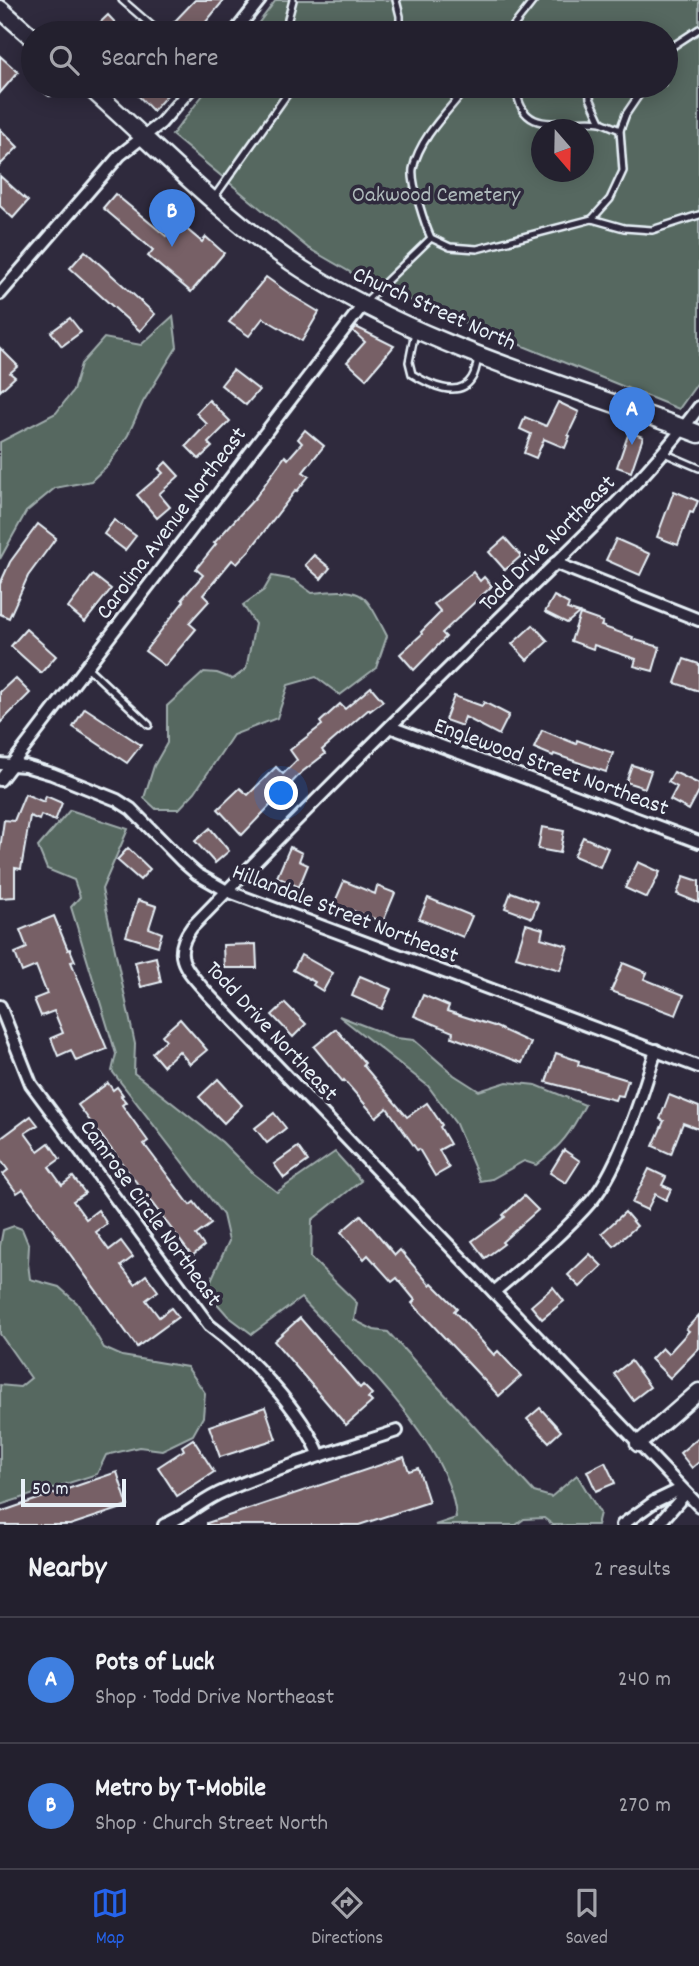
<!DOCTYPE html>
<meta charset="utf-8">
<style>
:root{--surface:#23202e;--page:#2b2836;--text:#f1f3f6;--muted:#a3a3aa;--line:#403e4a;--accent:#2563eb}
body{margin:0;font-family:Dekko,sans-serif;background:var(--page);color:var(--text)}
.compass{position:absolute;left:531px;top:119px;width:63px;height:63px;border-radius:50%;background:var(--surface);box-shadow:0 4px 18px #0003;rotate:160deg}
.scale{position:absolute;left:21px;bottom:18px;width:105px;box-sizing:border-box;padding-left:7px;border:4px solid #e8f1f8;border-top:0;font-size:19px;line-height:24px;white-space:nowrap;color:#e8f1f8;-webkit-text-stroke:5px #2f2a3d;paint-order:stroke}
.you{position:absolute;left:282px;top:794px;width:24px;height:24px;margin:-18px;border:5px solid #fff;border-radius:50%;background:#1a73e8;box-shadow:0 0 0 10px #1a73e833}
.badge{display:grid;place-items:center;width:46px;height:46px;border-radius:50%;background:var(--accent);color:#fff;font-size:23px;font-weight:700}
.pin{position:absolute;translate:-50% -58px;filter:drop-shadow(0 2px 4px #0008)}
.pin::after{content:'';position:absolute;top:37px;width:24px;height:21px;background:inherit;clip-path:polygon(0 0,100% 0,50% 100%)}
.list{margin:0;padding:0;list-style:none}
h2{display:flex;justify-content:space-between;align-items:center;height:91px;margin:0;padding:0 28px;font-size:30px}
h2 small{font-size:23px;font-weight:400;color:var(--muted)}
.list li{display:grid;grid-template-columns:46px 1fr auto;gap:21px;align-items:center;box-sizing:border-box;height:126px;padding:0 28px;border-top:2px solid var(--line)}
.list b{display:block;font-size:26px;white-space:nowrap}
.list p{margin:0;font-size:23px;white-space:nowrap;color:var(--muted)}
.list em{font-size:23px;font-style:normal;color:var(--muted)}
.icon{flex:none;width:38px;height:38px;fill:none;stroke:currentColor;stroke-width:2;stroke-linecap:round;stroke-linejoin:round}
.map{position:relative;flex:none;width:699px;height:1525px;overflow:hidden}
.search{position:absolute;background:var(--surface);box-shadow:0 4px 18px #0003;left:21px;right:21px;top:21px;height:77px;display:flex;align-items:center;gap:18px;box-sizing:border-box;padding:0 24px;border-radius:38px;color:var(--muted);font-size:26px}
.sheet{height:343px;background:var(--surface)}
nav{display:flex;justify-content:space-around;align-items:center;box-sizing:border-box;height:98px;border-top:2px solid var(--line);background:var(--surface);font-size:19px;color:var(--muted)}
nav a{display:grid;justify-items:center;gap:4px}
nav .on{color:var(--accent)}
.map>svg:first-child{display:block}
.green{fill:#566860;stroke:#9facac;stroke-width:2;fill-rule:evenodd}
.building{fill:#776066;stroke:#e8f1f8;stroke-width:2}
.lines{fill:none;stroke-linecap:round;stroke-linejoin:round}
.service-casing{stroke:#e8f1f8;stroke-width:10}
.minor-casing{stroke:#e8f1f8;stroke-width:16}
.tertiary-casing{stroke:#e8f1f8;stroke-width:19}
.secondary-casing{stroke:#e8f1f8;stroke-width:21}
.service{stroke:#2f2a3d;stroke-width:5}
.minor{stroke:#2f2a3d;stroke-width:10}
.tertiary{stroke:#2f2a3d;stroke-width:14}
.secondary{stroke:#2f2a3d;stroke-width:16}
.labels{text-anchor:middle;stroke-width:7;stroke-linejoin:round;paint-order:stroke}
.park-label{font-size:23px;fill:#aebabb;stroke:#2f2a3d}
.street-label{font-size:23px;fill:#e8f1f8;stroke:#2f2a3d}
</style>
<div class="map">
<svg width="699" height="1525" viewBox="0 0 699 1525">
<rect width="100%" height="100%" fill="#2f2a3d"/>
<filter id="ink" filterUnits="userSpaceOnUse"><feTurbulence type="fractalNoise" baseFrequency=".0143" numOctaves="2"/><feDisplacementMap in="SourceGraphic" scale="14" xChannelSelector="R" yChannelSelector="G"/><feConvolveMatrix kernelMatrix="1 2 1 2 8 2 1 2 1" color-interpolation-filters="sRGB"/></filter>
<g filter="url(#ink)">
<g class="green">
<path d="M276 0H699V381L679 409 417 303 357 276 308 248 172 135 210 86H666V33H251ZM542 130H584V172H542Z"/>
<path d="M173 316 177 347 143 402 128 435 109 464 91 481 55 488 26 512 0 559V442L56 413 73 391 81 364 104 338 141 345Z"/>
<path d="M272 576 294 580 312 593C365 587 364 592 387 636L376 668 340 695 316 677 288 685 277 718 233 735 195 792 179 809H156L144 798 154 766 167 743V706L204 672 217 673 233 679 246 669 255 624 243 605 264 590Z"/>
<path d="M70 810 128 829 102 889 135 1044 134 1073 222 1142 254 1174 277 1192 335 1152 361 1181 312 1220 311 1258 357 1303 354 1320 374 1330 388 1332 534 1492 551 1497 577 1475 600 1513 597 1525H553L544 1518 524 1519 516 1525H435L456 1518C452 1443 351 1352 301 1298L252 1334 228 1316 206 1291 229 1241 223 1215 112 1071 116 1054 71 907 80 897 74 880 47 869 38 847Z"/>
<path d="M339 1016 396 1038 414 1040 454 1075 479 1091 507 1082 536 1085 585 1105C570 1134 562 1145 536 1165L524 1161 492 1179 480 1181 456 1124 428 1086Z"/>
<path d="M14 1226 22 1229 29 1246 28 1263 30 1279 59 1287 77 1303 104 1348 122 1356 187 1367 205 1393 203 1417 193 1435 162 1450 139 1447 106 1455 97 1474 0 1505V1385L20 1387 31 1378 0 1334V1246L3 1230Z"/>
</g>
<g class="building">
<path d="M195 0H224L205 23 207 26 200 33H186L174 22Z"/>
<path d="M108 15 125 33H89Z"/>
<path d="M0 56 18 72 0 93Z"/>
<path d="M129 86H159L168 94 153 111Z"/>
<path d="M0 129 18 147 0 165Z"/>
<path d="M0 176 28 201 13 218 0 206Z"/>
<path d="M115 194 166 236 178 222 202 242 206 237 224 253 191 292 148 256 153 250 103 208Z"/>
<path d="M85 251 155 314 140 331 70 268Z"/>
<path d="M266 277 291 295 319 312 302 341 263 318 249 336 229 322Z"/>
<path d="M70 318 81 332 62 346 51 332Z"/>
<path d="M356 327 394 346 366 379 347 362 365 342 353 331Z"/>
<path d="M0 348 18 366 10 373 15 377 0 391Z"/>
<path d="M233 370 259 390 246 405 221 385Z"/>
<path d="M209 400 230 421 208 443 212 447 199 459 186 446 207 424 196 413Z"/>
<path d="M558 402 579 412 568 435 570 436 565 448 544 439 536 458 524 453 531 434 520 429 525 417 546 426Z"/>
<path d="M305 430 324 446 303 472 309 476 297 491 296 490 249 551 237 564 232 560 203 595 209 601 189 623 196 629 165 666 145 651 184 601 182 599 203 575 196 569 216 544 214 543 255 498 285 456 288 459 302 443 298 439Z"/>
<path d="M629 432 643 437 631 472 617 467Z"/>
<path d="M166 462 179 476 159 494 170 507 157 518 137 495 163 473 159 469Z"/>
<path d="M674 491 698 501 693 513 690 512 678 545 657 537Z"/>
<path d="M114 520 136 536 125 550 104 534Z"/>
<path d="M38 524 56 538 28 576 9 618 0 614V584L10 562Z"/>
<path d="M505 538 521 556 505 570 489 552Z"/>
<path d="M616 539 650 554 640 575 606 560Z"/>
<path d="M314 555 330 568 321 579 305 565Z"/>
<path d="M473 572 480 581 484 577 492 586 442 633 446 637 414 670 400 654 422 634 421 632 441 612 434 604Z"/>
<path d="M93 575 111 589 85 622 68 608Z"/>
<path d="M554 596 569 604 567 609 579 613 567 623 545 612Z"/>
<path d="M580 614 603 622 601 626 633 637 632 639 660 647 653 671 634 666 636 659 594 645 593 649 571 641Z"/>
<path d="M533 625 548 641 527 660 512 644Z"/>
<path d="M26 629 56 656 41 673 11 646Z"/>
<path d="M684 659 699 664V691L675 683Z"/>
<path d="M15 678 30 693 0 723V692Z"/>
<path d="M371 687 383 701 370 711 369 709 322 750 325 754 302 772 242 835 218 809 240 788 248 795 276 767 283 774 297 760 290 750 322 725 320 722 340 704 345 709Z"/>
<path d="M454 696 482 706 484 702 509 715 499 735 465 717 462 726 445 720Z"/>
<path d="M85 708 141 745 127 763 73 727Z"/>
<path d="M542 730 576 744 577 740 613 753 606 772 554 754 553 756 534 748Z"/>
<path d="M632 765 651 771 645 788 626 782Z"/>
<path d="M674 772 699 784V791L689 810 670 800 677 787 668 782Z"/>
<path d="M25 794 44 802 46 796 62 803 55 821 41 815 39 820 30 816 21 869 15 868V897L0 898V849L4 820 14 821Z"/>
<path d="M542 827 564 831 560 853 538 849Z"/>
<path d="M210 828 229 851 215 863 195 841Z"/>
<path d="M583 837 608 848 600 867 574 856Z"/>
<path d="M290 847 302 853 299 861 308 865 299 887 277 877Z"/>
<path d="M128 848 150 869 140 880 117 860Z"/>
<path d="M638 862 660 872 647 898 625 888Z"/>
<path d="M684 876 699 881V903L677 894Z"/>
<path d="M344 881 375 894 377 886 395 893 383 922 334 904Z"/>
<path d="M511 892 538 902 532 918 505 908Z"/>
<path d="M428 898 472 916 463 937 419 919Z"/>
<path d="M138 900 156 906 149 928 162 933 158 946 126 936Z"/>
<path d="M54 916 68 950 70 949 75 961 71 962 107 1049 76 1061 71 1050 58 1056 51 1038 63 1033 54 1011 41 1016 34 999 47 994 36 966 22 972 15 953 27 948 20 930Z"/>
<path d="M526 924 543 929 541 938 568 946 560 970 516 957Z"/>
<path d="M256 944 257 968H224L223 945Z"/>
<path d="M301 955 333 973 323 991 313 985 315 982 293 970Z"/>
<path d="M156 957 161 982 141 987 135 962Z"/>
<path d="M623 963 647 973 644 979 684 995 676 1015 611 991Z"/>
<path d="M360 976 391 989 382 1009 352 996Z"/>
<path d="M423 995 449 1006 447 1011 494 1026 531 1043 522 1063 452 1037 453 1032 414 1016Z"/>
<path d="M285 1003 306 1024 293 1037 272 1015Z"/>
<path d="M180 1019 207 1050 190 1064 179 1051 163 1066 152 1053 166 1040 162 1035Z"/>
<path d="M336 1029 365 1063 363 1065 407 1117 427 1103 442 1125 440 1127 450 1144 439 1150 449 1168 435 1176 419 1149 417 1150 387 1108 376 1117 344 1080 343 1082 314 1047Z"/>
<path d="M556 1053 579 1061 578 1065 628 1080 623 1096 617 1095 615 1100 546 1082Z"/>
<path d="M218 1079 242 1105 224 1123 199 1097Z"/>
<path d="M108 1083 113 1090 117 1087 123 1095 121 1096 126 1102 122 1105 148 1141 144 1144 190 1205 194 1202 211 1224 196 1235 204 1246 192 1256 78 1105Z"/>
<path d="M669 1095 699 1107V1129L683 1123 671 1154 653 1146 664 1121 660 1119Z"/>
<path d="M274 1113 286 1128 267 1143 255 1128Z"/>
<path d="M31 1116 38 1125 25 1133 38 1151 49 1143 60 1159 49 1167 62 1185 73 1177 85 1193 73 1201 86 1219 98 1210 107 1224 96 1232 109 1250 121 1241 133 1257 121 1266 135 1284 146 1275 158 1291 146 1300 159 1317 171 1308 178 1317 137 1347 23 1189 17 1193 3 1174 8 1170 0 1159V1139Z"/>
<path d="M298 1147 308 1161 284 1178 274 1164Z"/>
<path d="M564 1150 580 1161 566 1183 550 1173Z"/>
<path d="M649 1169 666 1177 662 1185 671 1189 666 1200 655 1194 647 1210 632 1203Z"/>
<path d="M524 1196 538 1210 502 1242 504 1244 485 1258 472 1241 505 1217 503 1215Z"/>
<path d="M625 1212 637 1226 614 1246 602 1233Z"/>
<path d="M361 1215 395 1255 400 1250 430 1285 432 1283 457 1308 454 1311 494 1355 498 1351 521 1376 499 1396 412 1303 415 1300 397 1278 392 1282 368 1255 364 1259 341 1232Z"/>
<path d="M590 1254 602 1266 580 1287 568 1275Z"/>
<path d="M553 1287 564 1301 542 1319 531 1306Z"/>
<path d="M699 1315V1348L670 1378 651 1359 662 1348 668 1354 689 1331 686 1329Z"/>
<path d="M300 1318 360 1388 363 1385 372 1394 368 1398 372 1402 346 1425 274 1341Z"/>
<path d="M631 1361 650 1387 633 1400 614 1374Z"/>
<path d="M265 1407 276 1439 220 1457 209 1426Z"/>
<path d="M540 1408 561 1431 549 1442 527 1419Z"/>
<path d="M699 1437V1462L692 1468 680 1453Z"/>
<path d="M193 1439 214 1472 177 1496 158 1467 184 1450 182 1446Z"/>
<path d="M404 1457 409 1471 418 1468 429 1502 359 1525H207V1523Z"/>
<path d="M605 1462 615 1483 596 1491 587 1471Z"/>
<path d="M117 1472 128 1506 70 1525H0V1512Z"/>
</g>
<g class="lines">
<defs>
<g id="service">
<path d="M122 0 160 33"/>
<path d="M396 0 400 16V33"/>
<path d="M289 33 288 19 293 0"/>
<path d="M508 33 534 0"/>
<path d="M666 57 673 46 699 29"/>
<path d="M43 86 50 92 57 86"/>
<path d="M468 86C449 110 419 138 413 169 411 183 425 225 431 238L450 247 477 249 592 219 624 228 652 230 699 215"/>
<path d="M516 86C521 142 567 116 601 122L590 98 589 86"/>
<path d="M601 122 620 130"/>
<path d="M213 199 293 86"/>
<path d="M592 219 610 199 623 171 620 130 626 114 645 86"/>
<path d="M365 302 431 238"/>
<path d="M415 332 409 362 412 374C428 384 459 400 472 378 476 372 477 363 478 356"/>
<path d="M664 453 699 468"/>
<path d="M86 666 149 725"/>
</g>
<g id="minor">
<path d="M234 33 260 0"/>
<path d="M0 294 120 155 161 123 193 86"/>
<path d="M699 407C643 484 570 548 503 615 398 718 294 821 192 927 170 956 187 970 208 994L699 1506"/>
<path d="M555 563 699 620"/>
<path d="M390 727 699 842"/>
<path d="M0 764 25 766 52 774 117 800 131 809 182 861 197 874 227 891 699 1067"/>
<path d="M0 780 363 305"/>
<path d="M0 1006 31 1084 209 1325C248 1354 302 1411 320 1456"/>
<path d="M494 1292C528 1263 564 1233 593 1199 620 1166 643 1093 656 1050"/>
<path d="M164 1525C187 1516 202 1500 224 1491 280 1467 339 1450 397 1431"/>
<path d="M622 1525 654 1502 681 1489"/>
<path d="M658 1525 686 1493"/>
</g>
<path id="tertiary" d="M638 1444 699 1391"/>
<g id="secondary">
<path d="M0 9 33 38"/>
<path d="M88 86C158 148 223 218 302 269 423 347 566 384 699 434"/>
</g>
</defs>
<use href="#service" class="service-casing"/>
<use href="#minor" class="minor-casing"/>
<use href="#tertiary" class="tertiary-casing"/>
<use href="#secondary" class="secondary-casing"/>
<use href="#service" class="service"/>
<use href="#minor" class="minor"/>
<use href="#tertiary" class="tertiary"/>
<use href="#secondary" class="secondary"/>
</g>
</g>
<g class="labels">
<g class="park-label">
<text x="436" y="201">Oakwood Cemetery</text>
</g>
<g class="street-label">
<text transform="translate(435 307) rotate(24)" y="8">Church Street North</text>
<text transform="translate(170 522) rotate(-53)" y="8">Carolina Avenue Northeast</text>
<text transform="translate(546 542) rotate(-45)" y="8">Todd Drive Northeast</text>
<text transform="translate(552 765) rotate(20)" y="8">Englewood Street Northeast</text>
<text transform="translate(346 912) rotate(21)" y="8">Hillandale Street Northeast</text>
<text transform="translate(273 1030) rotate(47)" y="8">Todd Drive Northeast</text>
<text transform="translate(152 1212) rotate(54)" y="8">Camrose Circle Northeast</text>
</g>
</g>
</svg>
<svg class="compass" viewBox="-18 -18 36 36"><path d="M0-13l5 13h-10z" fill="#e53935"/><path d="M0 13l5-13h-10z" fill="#a3a3aa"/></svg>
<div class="scale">50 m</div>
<div class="you"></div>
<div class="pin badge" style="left:632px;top:445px;background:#3f7fe0">A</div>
<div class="pin badge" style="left:172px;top:247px;background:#3f7fe0">B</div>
<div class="search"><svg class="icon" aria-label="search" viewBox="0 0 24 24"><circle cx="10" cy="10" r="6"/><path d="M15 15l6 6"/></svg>Search here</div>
</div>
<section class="sheet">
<h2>Nearby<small>2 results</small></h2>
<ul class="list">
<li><span class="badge" style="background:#3f7fe0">A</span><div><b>Pots of Luck</b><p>Shop · Todd Drive Northeast</p></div><em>240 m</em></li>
<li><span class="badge" style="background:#3f7fe0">B</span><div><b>Metro by T-Mobile</b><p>Shop · Church Street North</p></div><em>270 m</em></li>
</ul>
</section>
<nav>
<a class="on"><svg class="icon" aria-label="map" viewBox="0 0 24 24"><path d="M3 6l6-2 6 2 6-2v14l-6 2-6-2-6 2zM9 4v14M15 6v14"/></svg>Map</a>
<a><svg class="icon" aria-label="directions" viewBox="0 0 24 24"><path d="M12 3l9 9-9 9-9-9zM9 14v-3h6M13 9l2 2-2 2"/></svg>Directions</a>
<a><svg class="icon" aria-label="saved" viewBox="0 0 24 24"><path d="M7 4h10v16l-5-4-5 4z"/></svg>Saved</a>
</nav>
